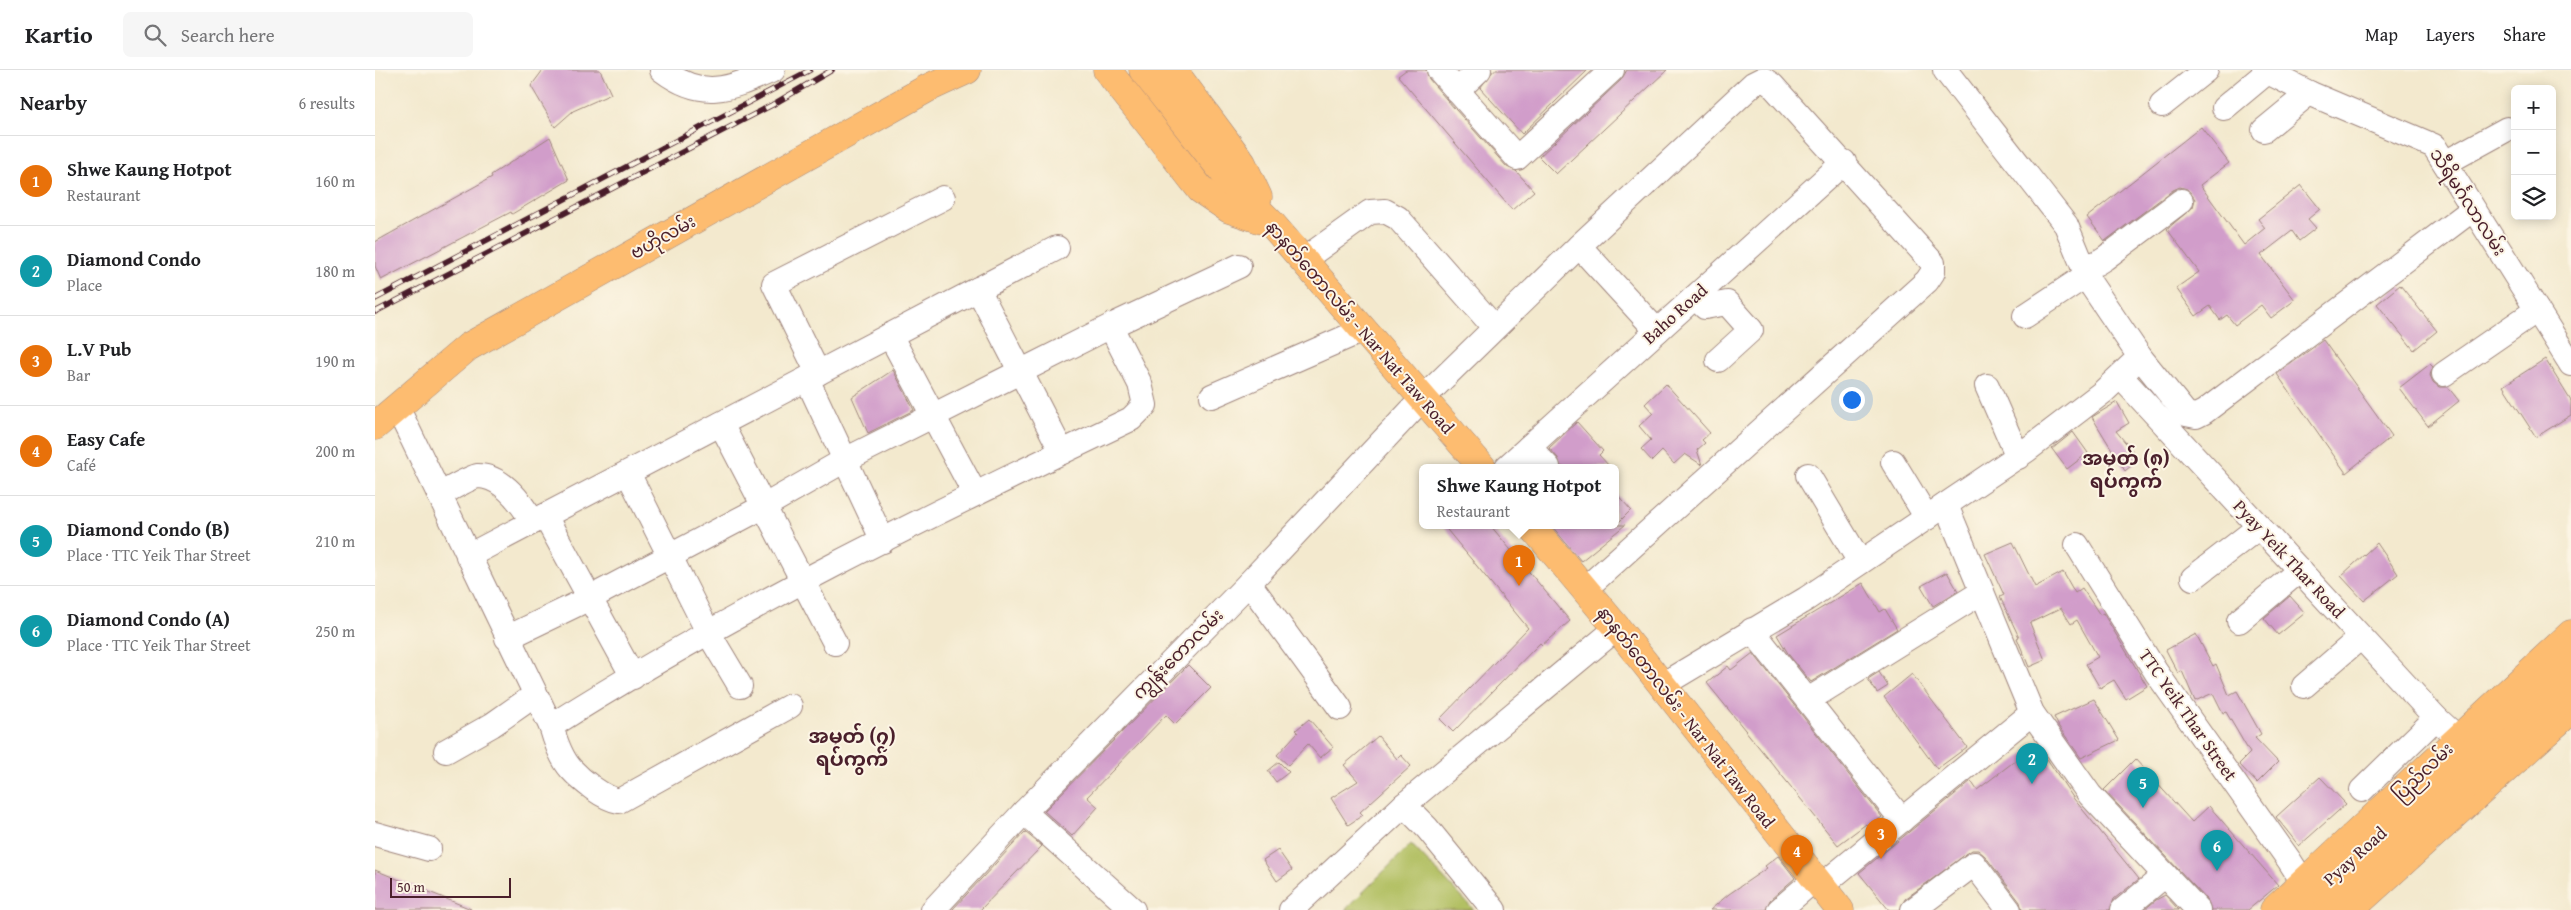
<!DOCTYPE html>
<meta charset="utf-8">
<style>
:root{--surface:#fff;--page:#f6f6f6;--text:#202124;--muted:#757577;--line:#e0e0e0;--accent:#2563eb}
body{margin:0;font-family:"Gentium Book Plus","Noto Sans Myanmar",serif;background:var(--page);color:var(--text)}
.controls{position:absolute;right:15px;top:15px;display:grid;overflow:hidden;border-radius:8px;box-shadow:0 2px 12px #0003}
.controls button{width:45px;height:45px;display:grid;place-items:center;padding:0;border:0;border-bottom:1px solid var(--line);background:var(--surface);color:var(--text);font:25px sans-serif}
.scale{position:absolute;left:15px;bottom:12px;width:121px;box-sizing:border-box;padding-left:5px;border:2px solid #4a1f2b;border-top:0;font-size:14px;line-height:18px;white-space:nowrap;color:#4a1f2b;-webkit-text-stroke:4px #fcf5e5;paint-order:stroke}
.you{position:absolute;left:1476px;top:329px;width:18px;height:18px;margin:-12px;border:4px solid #fff;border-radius:50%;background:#1a73e8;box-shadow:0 0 0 8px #1a73e833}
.badge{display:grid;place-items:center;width:32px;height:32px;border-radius:50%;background:var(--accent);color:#fff;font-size:16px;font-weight:700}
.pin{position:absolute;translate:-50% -41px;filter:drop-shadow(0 1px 2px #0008)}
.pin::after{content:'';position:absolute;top:26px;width:18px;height:15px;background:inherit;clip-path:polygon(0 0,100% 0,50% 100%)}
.popup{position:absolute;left:1044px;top:394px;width:200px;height:65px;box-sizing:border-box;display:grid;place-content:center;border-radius:8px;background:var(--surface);filter:drop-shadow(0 1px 4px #0005);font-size:16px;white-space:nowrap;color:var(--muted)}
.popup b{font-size:19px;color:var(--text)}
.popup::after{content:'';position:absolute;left:50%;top:100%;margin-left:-10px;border:10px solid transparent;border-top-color:var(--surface)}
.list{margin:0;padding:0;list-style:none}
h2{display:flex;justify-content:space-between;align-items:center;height:65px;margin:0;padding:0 20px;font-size:21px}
h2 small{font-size:16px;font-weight:400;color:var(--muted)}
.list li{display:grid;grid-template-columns:32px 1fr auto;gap:15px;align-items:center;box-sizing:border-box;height:90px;padding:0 20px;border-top:1px solid var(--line)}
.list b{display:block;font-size:19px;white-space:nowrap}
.list p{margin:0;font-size:16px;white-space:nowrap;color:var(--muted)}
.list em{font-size:16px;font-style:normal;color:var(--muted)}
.icon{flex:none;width:28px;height:28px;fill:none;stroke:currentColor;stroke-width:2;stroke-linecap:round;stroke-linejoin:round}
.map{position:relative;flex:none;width:2196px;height:840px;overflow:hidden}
header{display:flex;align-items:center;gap:30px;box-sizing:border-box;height:70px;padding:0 25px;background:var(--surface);border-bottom:1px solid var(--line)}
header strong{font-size:24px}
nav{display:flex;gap:28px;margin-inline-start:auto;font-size:18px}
.search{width:350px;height:45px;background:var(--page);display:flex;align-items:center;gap:12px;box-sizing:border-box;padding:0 18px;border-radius:8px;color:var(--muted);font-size:19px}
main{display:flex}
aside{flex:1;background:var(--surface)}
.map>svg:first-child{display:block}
.green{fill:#b2c063;stroke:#7e7047}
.building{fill:#d19dca}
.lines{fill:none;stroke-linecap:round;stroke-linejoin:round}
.minor-casing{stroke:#9e847c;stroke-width:26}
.major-casing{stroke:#9e847c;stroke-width:29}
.highway-casing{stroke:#9e847c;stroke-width:29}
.minor{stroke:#fff;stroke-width:24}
.major{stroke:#fdbc70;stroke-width:28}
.highway{stroke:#fdbc70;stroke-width:28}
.rail-casing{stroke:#4a1f2b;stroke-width:5.5}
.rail{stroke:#fcf5e5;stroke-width:4;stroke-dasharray:11;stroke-linecap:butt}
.labels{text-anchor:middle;stroke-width:4;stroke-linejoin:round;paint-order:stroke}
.street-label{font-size:18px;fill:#4a1f2b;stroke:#fcf5e5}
.quarter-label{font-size:20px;font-weight:bold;fill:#4a1f2b;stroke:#fcf5e5}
</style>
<header>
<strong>Kartio</strong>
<div class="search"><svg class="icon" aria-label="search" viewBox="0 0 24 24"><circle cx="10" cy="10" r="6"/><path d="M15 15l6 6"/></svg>Search here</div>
<nav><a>Map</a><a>Layers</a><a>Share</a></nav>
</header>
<main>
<aside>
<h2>Nearby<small>6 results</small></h2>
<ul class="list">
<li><span class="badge" style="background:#e8710a">1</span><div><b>Shwe Kaung Hotpot</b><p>Restaurant</p></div><em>160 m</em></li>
<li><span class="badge" style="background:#0f9aa8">2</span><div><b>Diamond Condo</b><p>Place</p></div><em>180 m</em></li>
<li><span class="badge" style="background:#e8710a">3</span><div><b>L.V Pub</b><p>Bar</p></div><em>190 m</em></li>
<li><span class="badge" style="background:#e8710a">4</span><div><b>Easy Cafe</b><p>Café</p></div><em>200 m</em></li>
<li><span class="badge" style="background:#0f9aa8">5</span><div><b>Diamond Condo (B)</b><p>Place · TTC Yeik Thar Street</p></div><em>210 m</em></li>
<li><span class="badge" style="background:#0f9aa8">6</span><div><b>Diamond Condo (A)</b><p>Place · TTC Yeik Thar Street</p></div><em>250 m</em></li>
</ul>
</aside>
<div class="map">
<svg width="2196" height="840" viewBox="0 0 2196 840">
<rect width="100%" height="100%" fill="#fcf5e5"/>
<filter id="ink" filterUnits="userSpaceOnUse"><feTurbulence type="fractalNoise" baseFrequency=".02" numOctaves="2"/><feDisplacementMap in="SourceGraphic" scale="10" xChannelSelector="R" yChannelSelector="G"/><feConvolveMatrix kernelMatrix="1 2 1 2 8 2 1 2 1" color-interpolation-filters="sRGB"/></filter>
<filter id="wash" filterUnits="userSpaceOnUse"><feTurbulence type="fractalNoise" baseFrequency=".0096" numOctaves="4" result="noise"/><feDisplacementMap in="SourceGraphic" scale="20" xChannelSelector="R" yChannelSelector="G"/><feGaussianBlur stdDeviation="1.12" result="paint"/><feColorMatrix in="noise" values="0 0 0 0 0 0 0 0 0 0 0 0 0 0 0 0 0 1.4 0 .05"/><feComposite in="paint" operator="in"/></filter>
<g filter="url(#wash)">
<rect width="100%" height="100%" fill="#f3e9ce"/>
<path class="green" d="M1036 774 1099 840H970Z"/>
<g id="blocks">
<g class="building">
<path d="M168 0H225L236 24 198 41 180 57 156 16Z"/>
<path d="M1031 0H1051L1054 9 1072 30 1132 97 1141 101 1159 121 1137 140 1023 6Z"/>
<path d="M1119 0H1213L1147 64 1105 18Z"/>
<path d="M1252 0H1292L1181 104 1164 87 1246 10Z"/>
<path d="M1826 57 1854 93 1825 115 1869 175 1890 158 1883 149 1926 115 1945 139 1933 149 1941 158 1924 171 1917 161 1886 185 1920 230 1896 248 1886 235 1860 255 1852 245 1845 250 1835 236 1821 246 1801 218 1824 202 1792 159 1818 137 1820 129 1812 119 1805 117 1798 120 1730 171 1712 147Z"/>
<path d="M175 67 194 110 137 144 136 142 6 210 0 196V172L117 107 116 105Z"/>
<path d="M2025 215 2062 261 2039 280 2002 234Z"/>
<path d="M1948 270 2017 366 1971 403 1902 304Z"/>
<path d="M2170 289 2196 331V345L2161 367 2128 316Z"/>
<path d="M2055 294 2058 297 2055 305 2058 312 2064 317H2073L2084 331 2053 356 2024 318Z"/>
<path d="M518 300 539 340 493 363 477 327Z"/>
<path d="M1291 314 1335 363 1327 370 1330 373 1322 380 1327 395 1310 384 1299 394 1287 381 1277 391 1266 379 1276 370 1264 356 1278 343 1270 334Z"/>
<path d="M1742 332 1754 353 1741 361 1764 389 1750 401 1717 347Z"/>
<path d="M1202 352 1228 381 1224 385 1235 397H1186L1183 388 1174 378Z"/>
<path d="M1698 362 1713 383 1692 399 1677 379Z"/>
<path d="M1240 422 1256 440 1241 455H1250L1206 491 1176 455H1240Z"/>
<path d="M1068 455H1115L1195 551 1167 575 1165 573 1078 662 1065 649 1153 558Z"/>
<path d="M1638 472 1660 517 1688 502 1700 523 1707 518 1725 545 1728 543 1772 616 1751 629 1739 610 1725 618 1711 594 1723 587 1702 550 1696 554 1686 538 1655 553 1670 590 1654 597 1642 568 1644 567 1625 527 1629 525 1610 484Z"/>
<path d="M2002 473 2023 504 1989 531 1966 506Z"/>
<path d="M1572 502 1583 521 1558 536 1546 516Z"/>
<path d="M1488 513 1505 542 1510 539 1522 559 1436 612 1414 585 1402 565Z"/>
<path d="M1915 526 1930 543 1903 565 1889 548Z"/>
<path d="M1821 564 1838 596 1841 594 1854 625 1862 621 1886 664 1880 668 1903 692 1882 713 1864 694 1875 683 1851 642 1848 643 1838 623 1820 631 1807 601 1803 603 1791 580Z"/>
<path d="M1378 583 1507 747 1494 757 1491 754 1463 775 1332 613 1353 596 1356 600Z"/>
<path d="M813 595 836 618 800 654 791 645 712 727 723 737 697 766 669 741Z"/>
<path d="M1504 602 1513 616 1502 623 1493 609Z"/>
<path d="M1537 604 1592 677 1562 699 1509 627Z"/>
<path d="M1719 629 1744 670 1706 688 1684 657 1679 647Z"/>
<path d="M934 649 958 677 945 688 933 674 913 695 902 685 923 662 921 660Z"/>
<path d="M1003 666 1022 689 1026 685 1036 696 985 742 988 745 973 755 956 728 983 711 969 695Z"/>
<path d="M1662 674 1699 729 1764 809 1739 829 1735 840H1647L1645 832 1610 786 1603 780H1597L1530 829 1525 840H1514L1484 803 1596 711 1602 720Z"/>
<path d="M1760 689 1817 752 1834 736 1903 815 1873 840H1836L1833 831 1729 720Z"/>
<path d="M904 692 914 702 901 712 893 701Z"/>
<path d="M1945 707 1971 734 1924 776 1901 747Z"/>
<path d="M650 762 667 776 605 840H577Z"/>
<path d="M903 780 917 800 902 811 888 790Z"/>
<path d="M1403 786 1420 808 1395 830 1391 840H1335L1354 824 1392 798 1390 796Z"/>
<path d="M0 800 96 839V840H0Z"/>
<path d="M1790 825 1804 840H1769L1781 830Z"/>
</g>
</g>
</g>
<g filter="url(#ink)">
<use href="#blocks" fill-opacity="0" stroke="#9e847c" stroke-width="1"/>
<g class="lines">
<defs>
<g id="minor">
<path d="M287 0C328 31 354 19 398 0"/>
<path d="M1064 0 1142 88 1237 0"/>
<path d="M1889 0 1934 23 2059 76 2196 294"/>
<path d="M1082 21 1104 0"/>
<path d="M1787 35 1831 0"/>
<path d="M1849 38 1891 3"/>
<path d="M1889 60 1934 23"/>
<path d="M2070 93 2132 59"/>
<path d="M1204 176 1282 261"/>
<path d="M928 190 995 142 1010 141 1023 148 1119 257"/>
<path d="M1708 196 1722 193 1730 188 1806 131"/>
<path d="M603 219 687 382"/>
<path d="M1320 227 1330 237 1352 233 1376 260 1343 290"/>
<path d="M1650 246 1712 205"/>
<path d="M515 265 600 424"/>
<path d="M1765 287 1811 344 1821 346 1829 342 2098 139"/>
<path d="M443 303 399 214 568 128"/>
<path d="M2069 304 2162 240"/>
<path d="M1746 307 2061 648 2083 668"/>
<path d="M432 309 508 471"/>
<path d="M1612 316 1643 387"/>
<path d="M837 326 988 260"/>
<path d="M22 337 176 656C360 539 559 443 756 349L770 335 765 314 739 263 738 255 864 196"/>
<path d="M346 354 460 573"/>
<path d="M1154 377 1173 397"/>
<path d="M1518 392 1552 448"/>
<path d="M1132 397 1469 92"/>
<path d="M253 403 334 564 365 616"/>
<path d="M1433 405 1485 492"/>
<path d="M64 425C72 421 95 407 103 406 128 406 147 434 158 452"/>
<path d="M1571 435 1657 643 1715 725 1823 840"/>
<path d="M170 446 258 607"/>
<path d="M1702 475 1781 602 1914 790 1928 812"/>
<path d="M93 486 682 178"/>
<path d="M1818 508 1884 457"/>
<path d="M874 513 965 638"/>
<path d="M1864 551 1925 500"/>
<path d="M1377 560 1527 750"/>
<path d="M132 568 215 528 388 437 470 390 738 255"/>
<path d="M1287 615 1431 529 1652 380 1728 322 1765 287 1715 213 1691 155 1570 0"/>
<path d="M1929 616 1986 567"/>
<path d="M1433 630 1607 522"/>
<path d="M176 656C180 670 186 688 196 699 207 711 228 728 244 731L415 636"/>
<path d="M71 681 117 655 160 625"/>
<path d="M1987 720 2061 648"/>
<path d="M1029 735 1052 758 1119 840"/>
<path d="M649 742 758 840"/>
<path d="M0 764 54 779"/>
<path d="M1445 817 1657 643"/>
<path d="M558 840 649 742 874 513 1048 328 1204 176 1378 14 1388 9 1397 15 1558 193V202L1552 211 1210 519"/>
<path d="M916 840 1029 735 1242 558"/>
<path d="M1404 840 1439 810"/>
<path d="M1538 840 1599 794 1634 840"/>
<path d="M1748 840 1790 805"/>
</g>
<g id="major">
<path d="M732 0 826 120 854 139 890 151"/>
<path d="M768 0 861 118 896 153 1107 397"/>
<path d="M798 0 867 93 883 127"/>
<path d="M0 356 93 277 553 18 592 0"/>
<path d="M1156 455 1242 558 1465 840"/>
<path d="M1899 840 2196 564"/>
<path d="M1975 840 2196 640"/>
</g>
<g id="highway">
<path d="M1919 840 2196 593"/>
<path d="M1952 840 2196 621"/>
</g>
</defs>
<use href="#minor" class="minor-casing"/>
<use href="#major" class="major-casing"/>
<use href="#highway" class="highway-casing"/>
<use href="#minor" class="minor"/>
<use href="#major" class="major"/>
<use href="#highway" class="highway"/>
<defs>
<g id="rail">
<path d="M0 229 435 0"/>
<path d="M0 242 397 35 457 0"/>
</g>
</defs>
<use href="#rail" class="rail-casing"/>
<use href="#rail" class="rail"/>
</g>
</g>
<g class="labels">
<g class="street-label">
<text transform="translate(2093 132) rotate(57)" y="6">သီရိမင်္ဂလာလမ်း</text>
<text transform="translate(288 167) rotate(-29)" y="6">ဗဟိုလမ်း</text>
<text transform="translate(1300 244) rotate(-42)" y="6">Baho Road</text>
<text transform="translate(985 257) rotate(49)" y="6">နာနတ်တောလမ်း - Nar Nat Taw Road</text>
<text transform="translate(1914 489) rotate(47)" y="6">Pyay Yeik Thar Road</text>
<text transform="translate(803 584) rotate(-45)" y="6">ကျွန်းတောလမ်း</text>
<text transform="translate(1813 645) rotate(55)" y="6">TTC Yeik Thar Street</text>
<text transform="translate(1311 647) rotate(52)" y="6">နာနတ်တောလမ်း - Nar Nat Taw Road</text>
<text transform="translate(2048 702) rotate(-44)" y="6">ပြည်လမ်း</text>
<text transform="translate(1980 786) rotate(-42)" y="6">Pyay Road</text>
</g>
<g class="quarter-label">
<text x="1751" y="395">အမှတ် (၈)<tspan x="1751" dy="23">ရပ်ကွက်</tspan></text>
<text x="477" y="673">အမှတ် (၇)<tspan x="477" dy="23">ရပ်ကွက်</tspan></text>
</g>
</g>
</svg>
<div class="controls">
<button>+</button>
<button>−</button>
<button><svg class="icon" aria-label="layers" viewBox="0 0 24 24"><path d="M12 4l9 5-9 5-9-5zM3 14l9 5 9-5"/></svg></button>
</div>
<div class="scale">50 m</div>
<div class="you"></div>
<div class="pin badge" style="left:1144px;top:516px;background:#e8710a">1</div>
<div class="popup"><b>Shwe Kaung Hotpot</b>Restaurant</div>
<div class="pin badge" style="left:1657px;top:714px;background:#0f9aa8">2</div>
<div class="pin badge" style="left:1506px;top:789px;background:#e8710a">3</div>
<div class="pin badge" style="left:1422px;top:806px;background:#e8710a">4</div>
<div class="pin badge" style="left:1768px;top:738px;background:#0f9aa8">5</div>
<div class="pin badge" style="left:1842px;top:801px;background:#0f9aa8">6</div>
</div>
</main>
